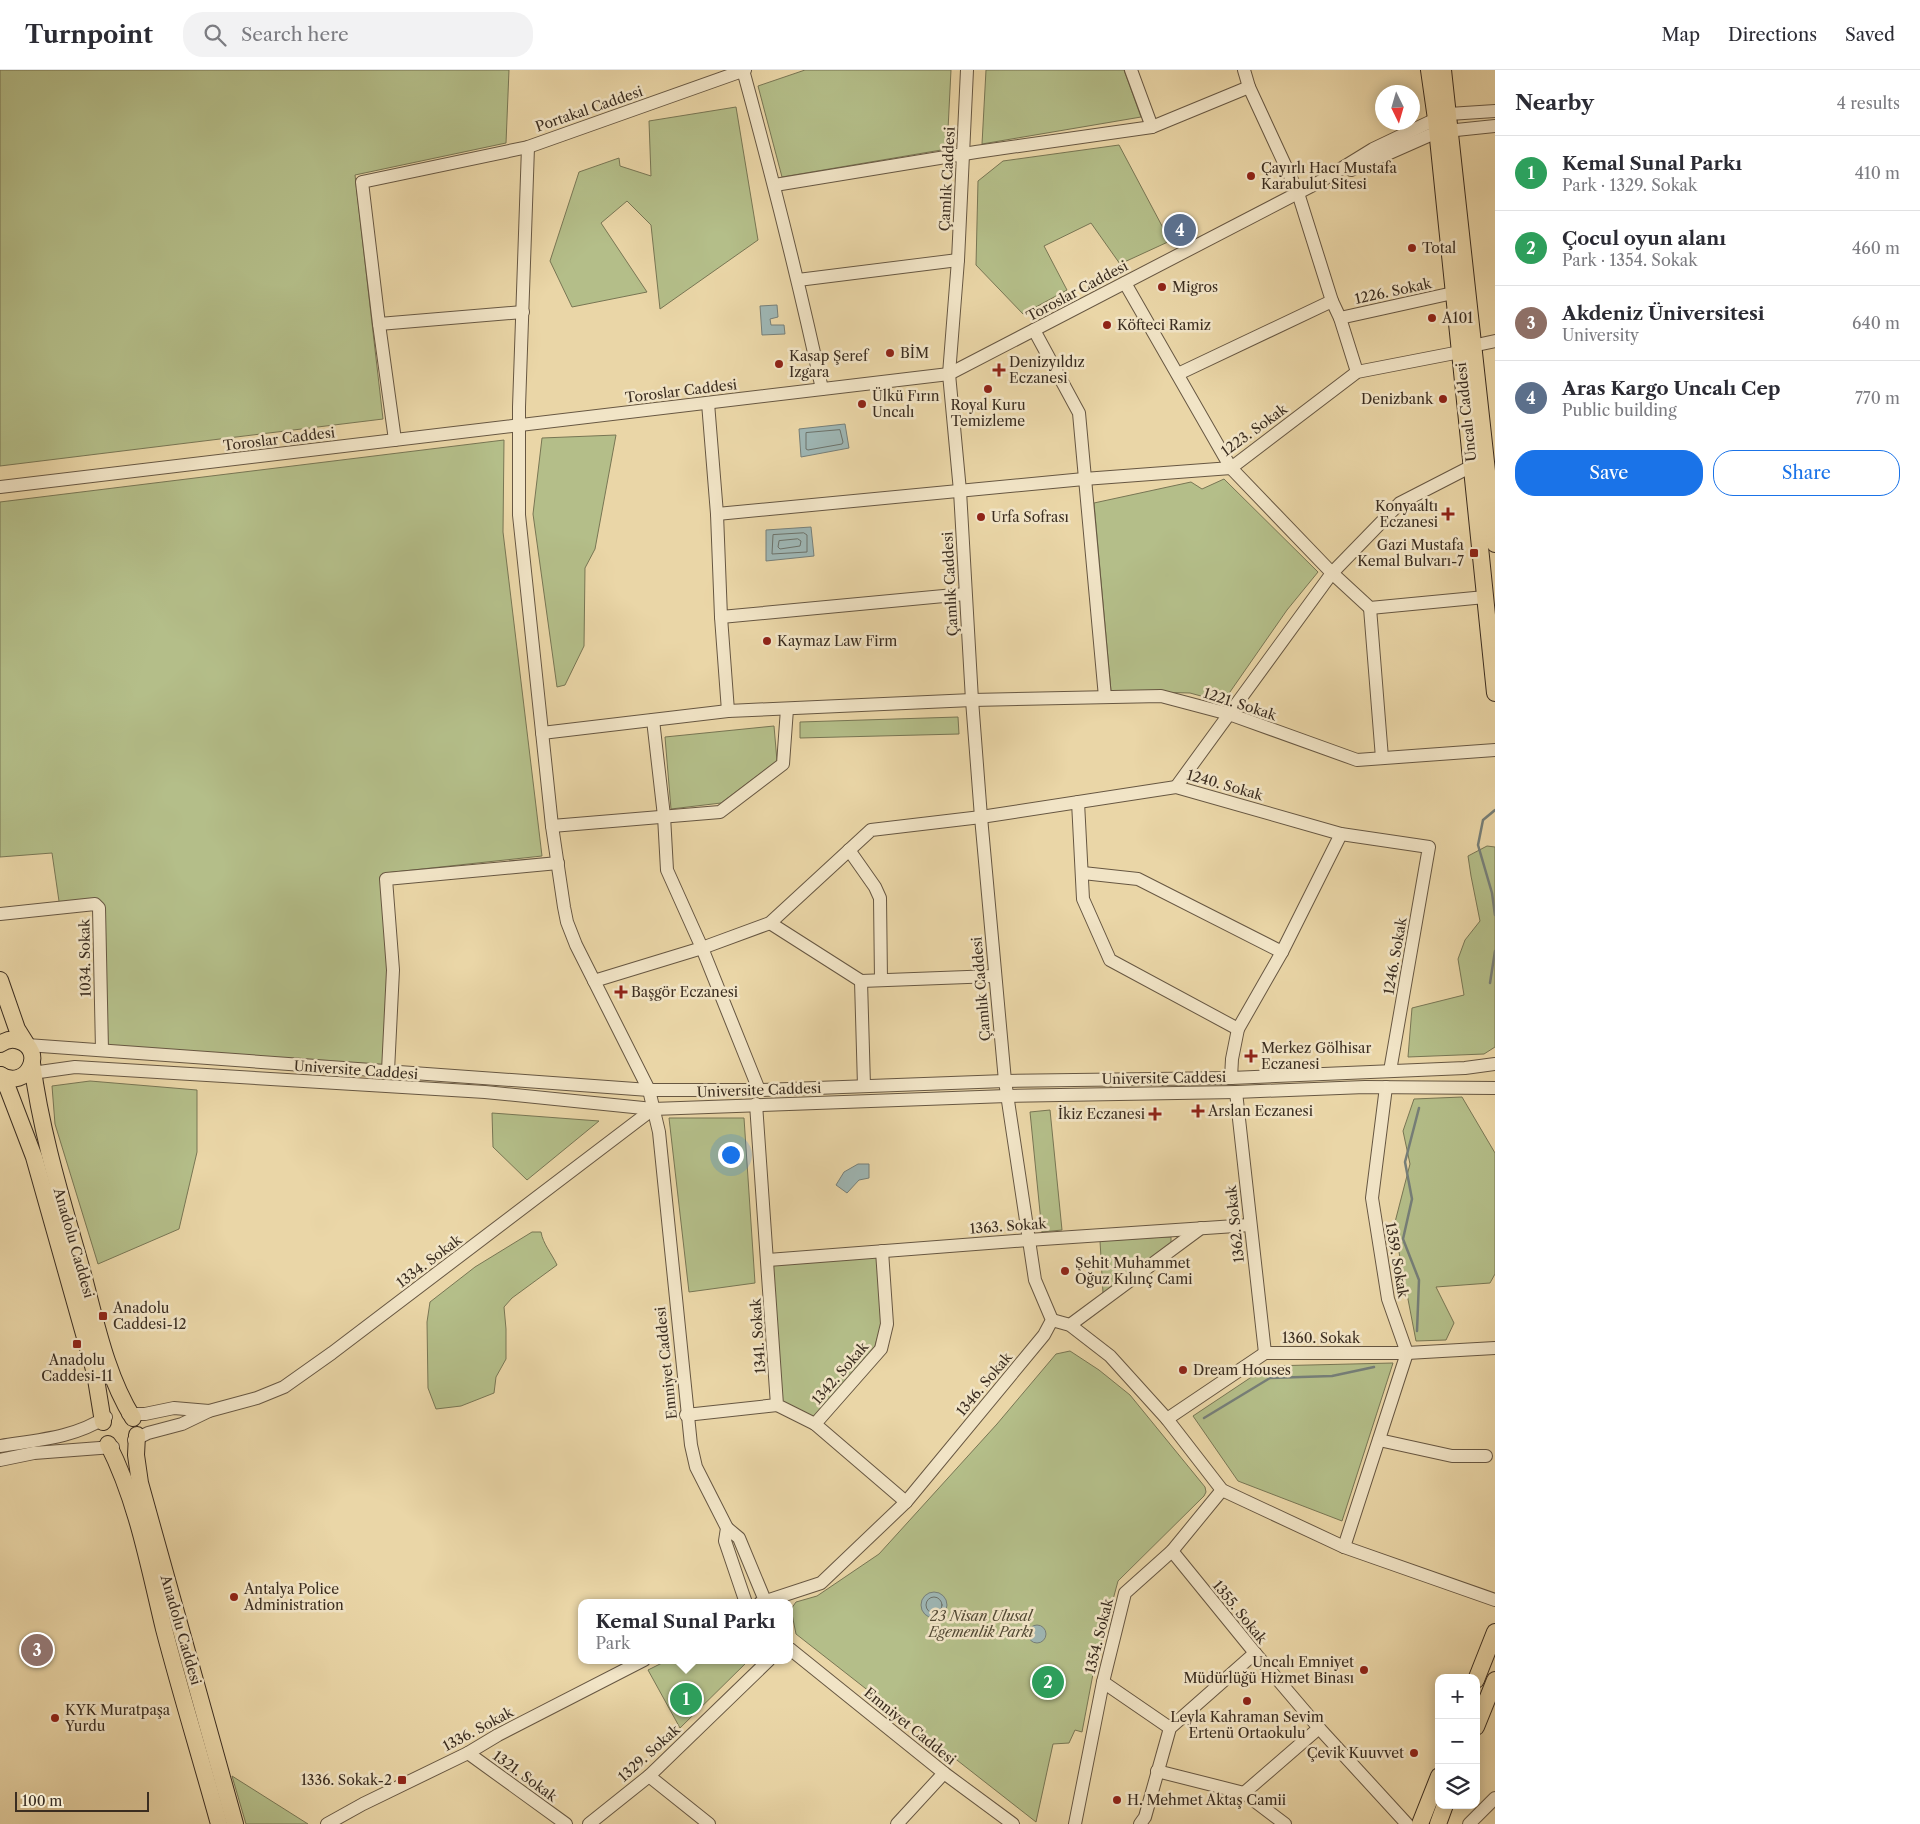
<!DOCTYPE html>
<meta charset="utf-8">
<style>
:root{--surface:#fff;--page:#f2f2f3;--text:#2b2b33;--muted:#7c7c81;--line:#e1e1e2;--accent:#1a73e8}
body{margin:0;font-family:"Libre Caslon Text",serif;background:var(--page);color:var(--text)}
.controls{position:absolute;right:15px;bottom:15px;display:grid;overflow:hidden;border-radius:10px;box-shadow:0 2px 12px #0003}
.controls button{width:45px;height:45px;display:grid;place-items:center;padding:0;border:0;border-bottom:1px solid var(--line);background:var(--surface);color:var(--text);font:25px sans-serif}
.compass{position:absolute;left:1375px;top:15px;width:45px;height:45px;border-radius:50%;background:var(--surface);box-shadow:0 2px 12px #0003;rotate:175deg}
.scale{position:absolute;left:15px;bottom:12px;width:134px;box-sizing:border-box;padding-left:5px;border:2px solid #3b2d20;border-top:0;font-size:14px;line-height:18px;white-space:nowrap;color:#3b2d20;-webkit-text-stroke:4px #f1e4c6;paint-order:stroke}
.you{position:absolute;left:730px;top:1084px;width:18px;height:18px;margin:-12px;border:4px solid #fff;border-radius:50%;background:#1a73e8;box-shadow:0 0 0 8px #1a73e833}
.badge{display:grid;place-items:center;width:32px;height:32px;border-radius:50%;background:var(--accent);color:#fff;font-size:16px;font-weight:700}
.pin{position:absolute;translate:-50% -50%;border:2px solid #fff;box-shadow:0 1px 5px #0006}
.popup{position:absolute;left:578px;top:1529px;width:215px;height:65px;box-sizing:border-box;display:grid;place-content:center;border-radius:10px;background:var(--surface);filter:drop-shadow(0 1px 4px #0005);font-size:16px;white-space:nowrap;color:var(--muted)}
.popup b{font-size:19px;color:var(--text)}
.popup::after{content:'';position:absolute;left:50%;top:100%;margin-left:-10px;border:10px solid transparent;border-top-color:var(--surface)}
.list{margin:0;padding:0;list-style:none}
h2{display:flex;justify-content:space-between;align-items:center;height:65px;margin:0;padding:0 20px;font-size:21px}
h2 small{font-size:16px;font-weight:400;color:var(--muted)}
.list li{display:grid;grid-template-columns:32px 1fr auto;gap:15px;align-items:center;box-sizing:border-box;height:75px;padding:0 20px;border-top:1px solid var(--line)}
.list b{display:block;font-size:19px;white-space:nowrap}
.list p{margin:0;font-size:16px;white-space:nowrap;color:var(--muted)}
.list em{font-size:16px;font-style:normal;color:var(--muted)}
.actions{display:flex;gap:10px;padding:15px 20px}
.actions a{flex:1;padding:11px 0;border:1px solid var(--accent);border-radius:20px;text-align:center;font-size:18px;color:var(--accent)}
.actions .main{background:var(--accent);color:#fff}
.icon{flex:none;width:28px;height:28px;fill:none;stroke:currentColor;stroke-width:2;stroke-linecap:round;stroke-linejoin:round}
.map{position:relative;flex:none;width:1495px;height:1754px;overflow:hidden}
header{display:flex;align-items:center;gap:30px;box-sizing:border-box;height:70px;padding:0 25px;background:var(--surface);border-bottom:1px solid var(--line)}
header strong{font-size:24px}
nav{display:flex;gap:28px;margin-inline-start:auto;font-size:18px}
.search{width:350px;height:45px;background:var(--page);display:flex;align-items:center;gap:12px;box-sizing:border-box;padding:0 18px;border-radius:20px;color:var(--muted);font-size:19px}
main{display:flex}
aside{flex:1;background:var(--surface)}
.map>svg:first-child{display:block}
.green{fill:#b4be89;stroke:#787654}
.water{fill:#9eb6b4;stroke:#767f79}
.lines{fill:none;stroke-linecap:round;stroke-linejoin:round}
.shore{stroke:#6c726a;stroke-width:1}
.stream{stroke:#767f79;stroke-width:2.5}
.minor-casing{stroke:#675742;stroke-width:14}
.major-casing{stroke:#3b2d20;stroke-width:18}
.minor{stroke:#f1e4c6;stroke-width:12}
.major{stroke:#ead6a7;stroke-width:16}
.poi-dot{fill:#8f2418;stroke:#f1e4c6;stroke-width:2}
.labels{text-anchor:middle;stroke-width:5;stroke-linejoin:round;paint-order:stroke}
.street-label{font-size:14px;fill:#3b2d20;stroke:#f1e4c6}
.poi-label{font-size:14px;fill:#3b2d20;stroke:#f1e4c6;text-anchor:start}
.park-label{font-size:14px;font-style:italic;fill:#534a35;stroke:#f1e4c6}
</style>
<header>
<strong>Turnpoint</strong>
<div class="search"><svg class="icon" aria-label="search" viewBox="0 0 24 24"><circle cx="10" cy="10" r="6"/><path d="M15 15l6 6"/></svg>Search here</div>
<nav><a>Map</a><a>Directions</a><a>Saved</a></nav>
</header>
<main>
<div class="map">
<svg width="1495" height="1754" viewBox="0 0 1495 1754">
<rect width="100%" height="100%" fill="#ead6a7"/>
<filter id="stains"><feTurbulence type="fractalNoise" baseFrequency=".004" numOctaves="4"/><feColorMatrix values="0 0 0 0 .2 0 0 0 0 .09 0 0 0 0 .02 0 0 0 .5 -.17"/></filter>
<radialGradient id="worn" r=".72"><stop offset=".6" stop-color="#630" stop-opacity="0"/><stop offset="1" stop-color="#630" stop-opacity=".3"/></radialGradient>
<g class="green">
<path d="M0 0H509L506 73 355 105 383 349 0 396Z"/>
<path d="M805 0H951L947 79 782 107 758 16Z"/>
<path d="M986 0H1124L1141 47 982 74Z"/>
<path d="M736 37 758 170 660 239 651 155 627 131 601 153 647 222 572 237 550 191 579 102 619 88 620 96 651 106 649 51Z"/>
<path d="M1119 75 1170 171 1120 194 1091 153 1044 176 1067 220 1023 244 976 195 978 111 1003 91Z"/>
<path d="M616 365 595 479 585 498 584 576 565 615 557 617 533 444 542 368Z"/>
<path d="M504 370 503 462 542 786 385 803 393 900 388 1001 102 980 99 838H60L52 783 0 787V432Z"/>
<path d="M1224 409 1318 502 1287 540 1223 632 1190 623 1111 621 1094 433 1191 412 1202 419Z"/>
<path d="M958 647 959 664 800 668V652Z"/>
<path d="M774 656 777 691 721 733 671 739 665 667Z"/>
<path d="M1487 776 1495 777V977L1484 984 1408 987 1412 938 1464 925 1458 889 1465 870 1480 851 1471 806 1468 786Z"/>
<path d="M90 1011 197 1020V1082L179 1159 98 1194 55 1054 52 1016Z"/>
<path d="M1462 1027 1495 1083V1204L1490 1213 1436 1217 1454 1253 1446 1270 1416 1271 1394 1156 1410 1094 1403 1061 1414 1029Z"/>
<path d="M1050 1040 1062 1160 1042 1162 1030 1042Z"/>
<path d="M492 1043 599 1051 527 1110 493 1077Z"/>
<path d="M669 1048H744L755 1213 689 1222Z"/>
<path d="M532 1162H541C543 1174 552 1184 557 1195L512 1228 504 1237 506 1259V1289L496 1307 494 1323 461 1336 436 1339 428 1318 427 1252 430 1232 475 1197Z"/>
<path d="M1163 1167H1171V1175L1103 1223 1100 1171Z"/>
<path d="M878 1187 881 1255 875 1276 814 1348 782 1331 773 1194Z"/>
<path d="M1070 1281 1099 1300 1130 1325 1205 1417 1206 1422 1204 1426 1118 1511 1093 1604 1082 1662 1075 1660 1069 1673 1053 1674 1036 1752 796 1564 791 1539 796 1532 817 1526 879 1484 997 1354 1056 1284Z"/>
<path d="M1393 1293 1342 1451 1238 1411 1193 1346 1268 1296Z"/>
<path d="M668 1590H749L680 1658 648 1600Z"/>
<path d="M232 1706 308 1754H246Z"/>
</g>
<g class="water">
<path d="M777 235 778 247 770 249 771 255H784L785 264 762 265 760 236Z"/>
<path d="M845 354 849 378 801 387 799 359Z"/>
<path d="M811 457 814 486 766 491V460Z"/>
<path d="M858 1094H869V1108L859 1110 847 1123 836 1115 844 1102Z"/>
<circle cx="934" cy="1535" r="13"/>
<circle cx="1037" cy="1564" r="9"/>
</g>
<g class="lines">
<g class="shore">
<path d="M840 360 843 372 842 374 808 380 806 379V363Z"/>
<path d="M804 463 807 465V482L772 484 773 465Z"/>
<path d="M798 469 801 471 800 476 780 479 778 477 779 471Z"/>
<circle cx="934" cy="1535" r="8"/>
</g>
<g class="stream">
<path d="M1495 740 1483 750 1478 775 1492 823 1495 845"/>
<path d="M1490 913 1495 881"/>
<path d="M1417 1261 1419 1210 1403 1169 1412 1129 1405 1092 1419 1038"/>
<path d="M1204 1348 1270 1308 1332 1306 1374 1297"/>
</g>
<defs>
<g id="minor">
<path d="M743 0C772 106 799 212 822 319"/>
<path d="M1131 0 1152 57"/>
<path d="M1244 0 1249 17 1298 123 1332 231 1340 248 1357 302"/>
<path d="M528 77 519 337V445L552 756 564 837 567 852 576 875 649 1020 659 1062 691 1375 696 1397 727 1458 725 1471 746 1533"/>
<path d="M1351 100 1437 62 1495 56"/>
<path d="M775 115 976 82 1152 57 1249 17"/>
<path d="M798 210 958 190"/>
<path d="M1125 213 1231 398 1332 503 1370 538 1485 527"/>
<path d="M1340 248 1453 223"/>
<path d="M379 254 523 242"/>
<path d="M1034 260 1079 343 1105 627"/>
<path d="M1472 276 1495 271"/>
<path d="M1178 304 1332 231"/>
<path d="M708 333 717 444 721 547 728 641 972 630 1161 626 1229 644 1357 690 1495 680"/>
<path d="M395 370 379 254 362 112 528 77 745 0"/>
<path d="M0 417 949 304 1321 111 1373 79 1436 49 1449 44 1495 41"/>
<path d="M717 444 1084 409 1231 398 1357 302 1460 282"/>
<path d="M1370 538 1382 688"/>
<path d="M721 547 965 524"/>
<path d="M653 650 664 746 667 800 702 878 759 1020"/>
<path d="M542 663 728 641"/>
<path d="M1176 717 1332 503 1400 433 1472 396"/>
<path d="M1078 732 1083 829 1110 890 1238 959"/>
<path d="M552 756 720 742 783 694 787 639"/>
<path d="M849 780 875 817 880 828 881 910"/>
<path d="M1083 803 1138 809 1282 882"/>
<path d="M0 844 95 834 99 838 102 980"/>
<path d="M770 853 861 911 994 906"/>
<path d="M594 911 702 878 770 853 871 760 981 747 1176 717 1341 764 1429 777 1390 1001"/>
<path d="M861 911 864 1016"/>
<path d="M27 975 649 1020H759L1005 1011 1231 1008 1465 998 1495 994"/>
<path d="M388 1001 393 900 386 809 558 793"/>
<path d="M25 1004 75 997 485 1022 653 1039 1007 1026 1236 1022 1365 1017 1495 1018"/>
<path d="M1231 1008 1232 989 1238 959 1282 882 1341 764"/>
<path d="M1236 1022 1265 1283"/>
<path d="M756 1034 777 1335 815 1354 906 1432"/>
<path d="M768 1190 1028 1170 1250 1155"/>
<path d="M1052 1250 1070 1255 1110 1286 1167 1349 1222 1420 1344 1477 1495 1530"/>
<path d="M1070 1255 1201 1158"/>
<path d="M128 1344H145L174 1338 209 1341"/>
<path d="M686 1345 777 1335"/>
<path d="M1167 1349 1265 1283H1407L1495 1278"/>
<path d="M815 1354 881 1279 887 1254 882 1181"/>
<path d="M134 1370 148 1363 182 1354 209 1341 257 1328 284 1317 332 1283 653 1039"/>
<path d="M1379 1370 1452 1386H1486"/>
<path d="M0 1376C37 1370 74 1368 106 1347"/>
<path d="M0 1390 34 1383 113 1377"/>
<path d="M727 1458 739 1468 766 1533"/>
<path d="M1344 1477 1407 1283 1388 1229 1372 1128 1386 1017"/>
<path d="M1172 1481 1255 1583 1319 1658 1407 1754"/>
<path d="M760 1533 821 1513 906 1432 1044 1265 1052 1250 1035 1210 1005 1011 981 747 972 630 960 421 949 304 958 190 967 0"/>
<path d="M790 1579 944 1703 1013 1754"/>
<path d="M1103 1612 1170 1658"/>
<path d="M468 1683 566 1754"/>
<path d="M1157 1701 1244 1723 1285 1754"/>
<path d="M649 1706 709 1754"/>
<path d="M1244 1723 1319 1658"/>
<path d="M327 1754 363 1734 468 1683 498 1665 644 1590"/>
<path d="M589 1754 649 1706 769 1590"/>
<path d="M897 1754 944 1703"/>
<path d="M1075 1754 1103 1612 1125 1523 1172 1481 1222 1420"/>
<path d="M1140 1754 1145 1747 1170 1658 1255 1583"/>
<path d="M1469 1754 1495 1728"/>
</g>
<g id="major">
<path d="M1429 0 1436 49 1495 623"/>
<path d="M1443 0 1495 474"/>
<path d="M0 910 17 959 27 975"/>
<path d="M0 974C6 970 12 968 19 971 46 980 28 1021 0 1005"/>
<path d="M32 993C41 1063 62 1130 81 1197 95 1247 105 1303 133 1348"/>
<path d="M1 1005 8 1019 34 1087 95 1303 103 1352"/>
<path d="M137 1365 136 1385 140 1413 235 1754"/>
<path d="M108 1374C137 1431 149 1497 164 1559 181 1624 201 1689 219 1754"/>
<path d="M1476 1610 1495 1562"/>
<path d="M1476 1657 1495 1610"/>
<path d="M1420 1754 1439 1706"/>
<path d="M1438 1754 1445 1735"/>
</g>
</defs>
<use href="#minor" class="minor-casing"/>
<use href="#major" class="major-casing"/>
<use href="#minor" class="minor"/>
<use href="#major" class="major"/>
</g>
<g class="poi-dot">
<circle cx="1251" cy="106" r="5"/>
<circle cx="1412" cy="178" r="5"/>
<circle cx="1162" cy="217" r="5"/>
<circle cx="1432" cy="248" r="5"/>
<circle cx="1107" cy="255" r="5"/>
<circle cx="890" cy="283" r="5"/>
<circle cx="779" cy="294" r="5"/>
<path d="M996.5 292.5h5v5h5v5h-5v5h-5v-5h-5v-5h5z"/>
<circle cx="988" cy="319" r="5"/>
<circle cx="1443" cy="329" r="5"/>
<circle cx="862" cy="334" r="5"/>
<path d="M1445.5 436.5h5v5h5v5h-5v5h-5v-5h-5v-5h5z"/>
<circle cx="981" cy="447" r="5"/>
<rect x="1469" y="478" width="10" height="10" rx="2.5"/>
<circle cx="767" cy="571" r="5"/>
<path d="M618.5 914.5h5v5h5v5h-5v5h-5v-5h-5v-5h5z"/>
<path d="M1248.5 978.5h5v5h5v5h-5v5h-5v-5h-5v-5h5z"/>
<path d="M1195.5 1033.5h5v5h5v5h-5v5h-5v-5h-5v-5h5z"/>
<path d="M1152.5 1036.5h5v5h5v5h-5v5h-5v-5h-5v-5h5z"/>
<circle cx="1065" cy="1201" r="5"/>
<rect x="98" y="1241" width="10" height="10" rx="2.5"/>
<rect x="72" y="1269" width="10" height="10" rx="2.5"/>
<circle cx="1183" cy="1300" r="5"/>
<circle cx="234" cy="1527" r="5"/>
<circle cx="1364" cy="1600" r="5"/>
<circle cx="1247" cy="1631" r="5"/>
<circle cx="55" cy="1648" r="5"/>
<circle cx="1414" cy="1683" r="5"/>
<rect x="397" y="1705" width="10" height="10" rx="2.5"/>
<circle cx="1117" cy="1730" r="5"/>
</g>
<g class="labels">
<g class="street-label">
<text transform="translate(589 39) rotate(-19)" y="5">Portakal Caddesi</text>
<text transform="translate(947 109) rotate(-87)" y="5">Çamlık Caddesi</text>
<text transform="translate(1077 221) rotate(-28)" y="5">Toroslar Caddesi</text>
<text transform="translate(1393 221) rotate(-12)" y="5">1226. Sokak</text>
<text transform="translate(681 321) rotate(-7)" y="5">Toroslar Caddesi</text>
<text transform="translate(1466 342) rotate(-96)" y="5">Uncalı Caddesi</text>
<text transform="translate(1254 360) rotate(-36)" y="5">1223. Sokak</text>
<text transform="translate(279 369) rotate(-7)" y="5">Toroslar Caddesi</text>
<text transform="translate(950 514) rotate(-93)" y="5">Çamlık Caddesi</text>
<text transform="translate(1240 634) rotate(18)" y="5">1221. Sokak</text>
<text transform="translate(1225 715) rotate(16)" y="5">1240. Sokak</text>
<text transform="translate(1395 886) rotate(-80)" y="5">1246. Sokak</text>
<text transform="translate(85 888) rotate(-91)" y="5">1034. Sokak</text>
<text transform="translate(981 919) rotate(-95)" y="5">Çamlık Caddesi</text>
<text transform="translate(356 1000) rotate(4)" y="5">Universite Caddesi</text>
<text transform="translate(1164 1008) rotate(-1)" y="5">Universite Caddesi</text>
<text transform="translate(759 1020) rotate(-2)" y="5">Universite Caddesi</text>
<text transform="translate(1235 1154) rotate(-96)" y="5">1362. Sokak</text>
<text transform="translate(1008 1156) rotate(-4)" y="5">1363. Sokak</text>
<text transform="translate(74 1173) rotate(74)" y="5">Anadolu Caddesi</text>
<text transform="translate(1397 1190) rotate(80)" y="5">1359. Sokak</text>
<text transform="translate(429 1191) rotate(-37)" y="5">1334. Sokak</text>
<text transform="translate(758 1266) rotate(-94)" y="5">1341. Sokak</text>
<text x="1321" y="1273">1360. Sokak</text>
<text transform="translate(666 1293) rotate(-96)" y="5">Emniyet Caddesi</text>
<text transform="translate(840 1303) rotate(-49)" y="5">1342. Sokak</text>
<text transform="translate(984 1314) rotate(-50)" y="5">1346. Sokak</text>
<text transform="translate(1240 1542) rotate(51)" y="5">1355. Sokak</text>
<text transform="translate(181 1560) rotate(74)" y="5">Anadolu Caddesi</text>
<text transform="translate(1099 1566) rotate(-76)" y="5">1354. Sokak</text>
<text transform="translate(910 1656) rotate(39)" y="5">Emniyet Caddesi</text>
<text transform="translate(478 1659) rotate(-28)" y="5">1336. Sokak</text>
<text transform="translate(649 1683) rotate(-42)" y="5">1329. Sokak</text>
<text transform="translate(525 1706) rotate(36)" y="5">1321. Sokak</text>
</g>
<g class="poi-label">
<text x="1261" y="103">Çayırlı Hacı Mustafa<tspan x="1261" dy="16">Karabulut Sitesi</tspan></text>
<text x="1422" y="183">Total</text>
<text x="1172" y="222">Migros</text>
<text x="1442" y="253">A101</text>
<text x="1117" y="260">Köfteci Ramiz</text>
<text x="900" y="288">BİM</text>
<text x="789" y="291">Kasap Şeref<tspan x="789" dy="16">Izgara</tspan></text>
<text x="1009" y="297">Denizyıldız<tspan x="1009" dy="16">Eczanesi</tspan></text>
<text x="872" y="331">Ülkü Fırın<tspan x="872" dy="16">Uncalı</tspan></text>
<text x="1433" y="334" text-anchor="end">Denizbank</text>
<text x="988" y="340" text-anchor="middle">Royal Kuru<tspan x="988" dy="16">Temizleme</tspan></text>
<text x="1438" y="441" text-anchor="end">Konyaaltı<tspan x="1438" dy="16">Eczanesi</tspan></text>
<text x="991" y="452">Urfa Sofrası</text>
<text x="1464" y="480" text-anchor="end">Gazi Mustafa<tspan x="1464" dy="16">Kemal Bulvarı-7</tspan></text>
<text x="777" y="576">Kaymaz Law Firm</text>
<text x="631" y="927">Başgör Eczanesi</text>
<text x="1261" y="983">Merkez Gölhisar<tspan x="1261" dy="16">Eczanesi</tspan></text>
<text x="1208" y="1046">Arslan Eczanesi</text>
<text x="1145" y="1049" text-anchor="end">İkiz Eczanesi</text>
<text x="1075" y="1198">Şehit Muhammet<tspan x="1075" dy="16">Oğuz Kılınç Cami</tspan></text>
<text x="113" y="1243">Anadolu<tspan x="113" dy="16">Caddesi-12</tspan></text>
<text x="77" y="1295" text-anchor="middle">Anadolu<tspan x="77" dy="16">Caddesi-11</tspan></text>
<text x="1193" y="1305">Dream Houses</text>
<text x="244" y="1524">Antalya Police<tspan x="244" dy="16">Administration</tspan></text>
<text x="1354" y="1597" text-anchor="end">Uncalı Emniyet<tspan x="1354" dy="16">Müdürlüğü Hizmet Binası</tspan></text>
<text x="65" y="1645">KYK Muratpaşa<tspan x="65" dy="16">Yurdu</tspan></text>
<text x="1247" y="1652" text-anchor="middle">Leyla Kahraman Sevim<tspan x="1247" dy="16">Ertenü Ortaokulu</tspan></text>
<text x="1404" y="1688" text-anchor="end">Çevik Kuuvvet</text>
<text x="392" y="1715" text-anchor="end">1336. Sokak-2</text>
<text x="1127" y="1735">H. Mehmet Aktaş Camii</text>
</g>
<g class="park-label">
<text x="981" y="1551">23 Nisan Ulusal<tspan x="981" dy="16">Egemenlik Parkı</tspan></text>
</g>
</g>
<rect width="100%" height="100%" filter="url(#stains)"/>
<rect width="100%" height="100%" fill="url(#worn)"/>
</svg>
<div class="controls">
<button>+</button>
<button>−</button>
<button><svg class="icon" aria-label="layers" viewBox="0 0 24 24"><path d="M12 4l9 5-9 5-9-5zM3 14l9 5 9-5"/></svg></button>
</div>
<svg class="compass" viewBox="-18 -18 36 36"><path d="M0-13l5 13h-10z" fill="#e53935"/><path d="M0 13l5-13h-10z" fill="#7c7c81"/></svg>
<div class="scale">100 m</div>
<div class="you"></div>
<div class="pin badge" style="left:686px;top:1629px;background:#2e9e5b">1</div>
<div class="popup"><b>Kemal Sunal Parkı</b>Park</div>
<div class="pin badge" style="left:1048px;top:1612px;background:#2e9e5b">2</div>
<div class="pin badge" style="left:37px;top:1580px;background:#8d6e63">3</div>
<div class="pin badge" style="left:1180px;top:160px;background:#5c6f8a">4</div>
</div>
<aside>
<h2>Nearby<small>4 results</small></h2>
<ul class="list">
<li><span class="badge" style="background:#2e9e5b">1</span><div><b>Kemal Sunal Parkı</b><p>Park · 1329. Sokak</p></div><em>410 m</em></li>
<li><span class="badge" style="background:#2e9e5b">2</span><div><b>Çocul oyun alanı</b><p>Park · 1354. Sokak</p></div><em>460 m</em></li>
<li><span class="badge" style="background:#8d6e63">3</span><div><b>Akdeniz Üniversitesi</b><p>University</p></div><em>640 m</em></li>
<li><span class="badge" style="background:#5c6f8a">4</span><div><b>Aras Kargo Uncalı Cep</b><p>Public building</p></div><em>770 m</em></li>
</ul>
<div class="actions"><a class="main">Save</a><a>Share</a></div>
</aside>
</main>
